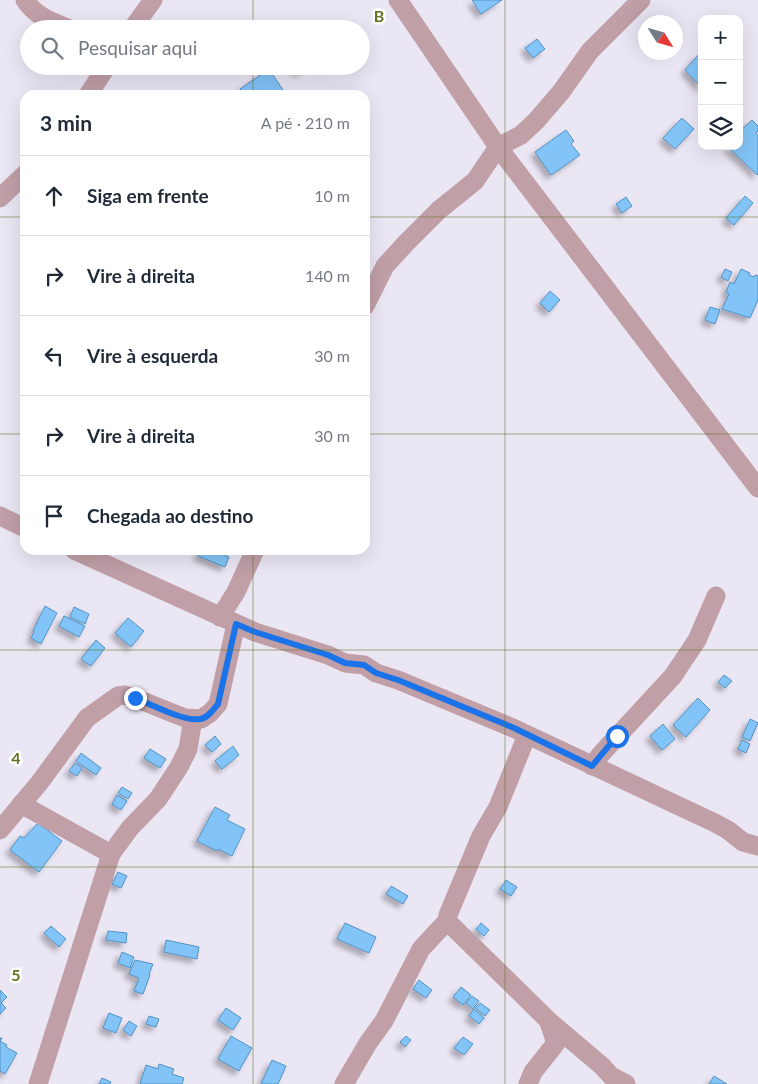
<!DOCTYPE html>
<html lang="pt">
<meta charset="utf-8">
<style>
:root{--surface:#fff;--page:#f2f2f3;--text:#1f2937;--muted:#747a83;--line:#e0e1e3}
body{margin:0;font-family:Lato,sans-serif;background:var(--page);color:var(--text)}
.controls{position:absolute;right:15px;top:15px;display:grid;overflow:hidden;border-radius:10px;box-shadow:0 5px 20px #0002}
.controls button{width:45px;height:45px;display:grid;place-items:center;padding:0;border:0;border-bottom:1px solid var(--line);background:var(--surface);color:var(--text);font:25px sans-serif}
.compass{position:absolute;left:638px;top:15px;width:45px;height:45px;border-radius:50%;background:var(--surface);box-shadow:0 5px 20px #0002;rotate:127deg}
.stop{position:absolute;width:15px;height:15px;margin:-11px;border:4px solid #1a73e8;border-radius:50%;background:#fff}
.stop.end{background:#1a73e8;border-color:#fff;box-shadow:0 1px 5px #0008}
.list{margin:0;padding:0;list-style:none}
h2{display:flex;justify-content:space-between;align-items:center;height:65px;margin:0;padding:0 20px;font-size:21px}
h2 small{font-size:16px;font-weight:400;color:var(--muted)}
.list li{display:grid;grid-template-columns:32px 1fr auto;gap:15px;align-items:center;box-sizing:border-box;height:80px;padding:0 20px;border-top:1px solid var(--line)}
.list b{display:block;font-size:19px;white-space:nowrap}
.list em{font-size:16px;font-style:normal;color:var(--muted)}
.icon{flex:none;width:28px;height:28px;fill:none;stroke:currentColor;stroke-width:2;stroke-linecap:round;stroke-linejoin:round}
.map{position:relative;flex:none;width:758px;height:1084px;overflow:hidden}
.search{position:absolute;background:var(--surface);box-shadow:0 5px 20px #0002;left:20px;top:20px;width:350px;height:55px;display:flex;align-items:center;gap:12px;box-sizing:border-box;padding:0 18px;border-radius:28px;color:var(--muted);font-size:19px}
.panel{position:absolute;background:var(--surface);box-shadow:0 5px 20px #0002;left:20px;top:90px;width:350px;height:465px;border-radius:15px}
.map>svg:first-child{display:block}
.building{fill:#82c4f7;stroke:#5192c2;filter:url(#shadow)}
.lines{fill:none;stroke-linecap:round;stroke-linejoin:round}
.minor{stroke:#c09fa7;stroke-width:19}
.route{stroke:#1a73e8;stroke-width:6}
.grid{fill:none;stroke:#5f7322;stroke-width:1;stroke-opacity:0.55}
.grid-label{font-size:16px;text-anchor:middle;font-weight:bold;fill:#5f7322;stroke:#fff;stroke-width:5;stroke-linejoin:round;paint-order:stroke}
</style>
<div class="map">
<svg width="758" height="1084" viewBox="0 0 758 1084">
<defs>
<filter id="shadow"><feDropShadow dx="-4.5" dy="4.5" stdDeviation="2.5" flood-color="#0004"/></filter>
</defs>
<rect width="100%" height="100%" fill="#ebe6f4"/>
<g class="building">
<path d="M472 0H502L481 14Z"/>
<path d="M537 39 545 49 533 58 525 48Z"/>
<path d="M699 54 702 57V88L685 70Z"/>
<path d="M294 66H309L298 73Z"/>
<path d="M269 69 285 93 283 95H236L242 91 240 89Z"/>
<path d="M682 118 694 129 675 149 663 138Z"/>
<path d="M752 120 758 126V131L756 133 758 136V174L757 175 727 146H739V132Z"/>
<path d="M566 130 574 141 571 144 580 155 551 175 535 152Z"/>
<path d="M745 196 753 203 734 225 726 218Z"/>
<path d="M626 197 632 206 622 213 616 204Z"/>
<path d="M725 269 732 272 728 281 721 277Z"/>
<path d="M741 269 750 273 749 275 754 277 755 275 758 276V300L750 318 722 309 729 294 726 292 730 282 734 284Z"/>
<path d="M550 291 560 300 549 312 540 303Z"/>
<path d="M710 307 720 310 715 324 705 320Z"/>
<path d="M200 550H213L229 557 225 567 198 556Z"/>
<path d="M45 606 57 613 41 644 31 638 34 632 33 631Z"/>
<path d="M74 607 89 614 85 624 70 617Z"/>
<path d="M64 616 85 626 79 637 59 626Z"/>
<path d="M128 618 144 631 131 647 115 633Z"/>
<path d="M96 640 105 648 91 666 81 659Z"/>
<path d="M724 675 732 681 725 688 718 682Z"/>
<path d="M698 698 710 710 686 737 673 725Z"/>
<path d="M750 719 758 723 750 741 742 737Z"/>
<path d="M663 724 675 739 662 750 650 736Z"/>
<path d="M215 736 221 744 212 752 205 745Z"/>
<path d="M742 740 750 744 746 753 738 749Z"/>
<path d="M233 746 239 755 222 769 215 761Z"/>
<path d="M150 749 166 759 160 768 144 758Z"/>
<path d="M81 753 101 768 96 775 76 761Z"/>
<path d="M75 763 82 768 77 776 69 771Z"/>
<path d="M122 787 132 793 128 799 118 793Z"/>
<path d="M117 795 127 801 121 810 112 804Z"/>
<path d="M215 807 230 815 227 820 245 829 232 856 218 849 217 851 197 841Z"/>
<path d="M38 823 62 841 39 872 10 850 20 836 24 838Z"/>
<path d="M118 872 127 876 121 888 112 884Z"/>
<path d="M506 880 517 887 511 896 500 889Z"/>
<path d="M391 886 408 896 403 904 386 894Z"/>
<path d="M345 923 376 937 369 953 337 939Z"/>
<path d="M481 923 489 930 484 936 476 929Z"/>
<path d="M51 926 66 939 59 947 44 933Z"/>
<path d="M108 931 127 933 126 943 106 940Z"/>
<path d="M166 940 199 947 197 959 164 952Z"/>
<path d="M122 952 134 957 130 968 118 963Z"/>
<path d="M135 960 153 964 149 974 150 975 143 994 134 991 139 978 129 974Z"/>
<path d="M419 980 432 990 426 998 413 989Z"/>
<path d="M461 987 471 995 463 1005 453 997Z"/>
<path d="M0 990 7 997 1 1003 6 1008 0 1014Z"/>
<path d="M472 996 479 1001 473 1009 466 1003Z"/>
<path d="M480 1003 490 1010 485 1016 475 1008Z"/>
<path d="M226 1008 241 1018 233 1030 218 1020Z"/>
<path d="M474 1009 484 1018 479 1024 469 1016Z"/>
<path d="M109 1013 122 1018 116 1033 103 1028Z"/>
<path d="M149 1016 159 1019 156 1027 146 1024Z"/>
<path d="M129 1021 137 1026 131 1036 123 1030Z"/>
<path d="M231 1036 252 1048 239 1071 218 1059Z"/>
<path d="M406 1036 411 1040 405 1047 400 1042Z"/>
<path d="M463 1037 473 1044 464 1055 454 1048Z"/>
<path d="M0 1038H2L0 1041 7 1045 6 1047 17 1053 5 1074 0 1071Z"/>
<path d="M272 1060 286 1066 278 1084H261Z"/>
<path d="M159 1064 174 1069 172 1074 184 1078 182 1084H140L146 1065 158 1069Z"/>
<path d="M714 1076 727 1084H709Z"/>
<path d="M102 1078 111 1082 110 1084H99Z"/>
</g>
<g class="lines">
<g class="minor">
<path d="M25 0C36 17 53 22 70 29"/>
<path d="M398 0 498 147 758 488"/>
<path d="M132 29 153 0"/>
<path d="M88 95 107 66"/>
<path d="M0 198 25 174"/>
<path d="M365 306 385 266 406 243 439 210 475 181 498 147 521 135 536 121 561 92 590 51 641 0"/>
<path d="M0 516 25 528"/>
<path d="M74 550 255 632 328 655 345 663 364 665 376 673 398 680 513 728 715 823 728 830 743 842 758 846"/>
<path d="M220 617 236 592 255 550"/>
<path d="M592 766 601 754 673 676 697 640 716 596"/>
<path d="M21 804 111 854"/>
<path d="M0 830 40 782 87 718 118 696 125 695 135 698 185 718 201 719 210 713 218 704 236 624"/>
<path d="M447 921 548 1020 556 1043 533 1072 528 1084"/>
<path d="M550 1022 602 1066 611 1076 626 1084"/>
<path d="M38 1084 111 854 130 828 158 799 179 767 188 749 193 719"/>
<path d="M344 1084 368 1043 384 1021 421 949 447 921 448 915 481 836 498 807 527 735"/>
</g>
</g>
<g class="lines">
<path class="route" d="M135 698C151 704 184 722 200 719 208 718 213 710 218 704L236 624 255 632 328 655 345 663 364 665 376 673 398 680 514 728 592 766 617 736"/>
</g>
<path class="grid" d="M253 0V29M505 0V1084M253 66V95M0 217H25M365 217H758M0 434H25M365 434H758M253 550V1084M0 650H758M0 867H758"/>
<g class="grid-label">
<text x="379" y="22">B</text>
<text x="16" y="764">4</text>
<text x="16" y="981">5</text>
</g>
</svg>
<div class="controls">
<button>+</button>
<button>−</button>
<button><svg class="icon" aria-label="layers" viewBox="0 0 24 24"><path d="M12 4l9 5-9 5-9-5zM3 14l9 5 9-5"/></svg></button>
</div>
<svg class="compass" viewBox="-18 -18 36 36"><path d="M0-13l5 13h-10z" fill="#e53935"/><path d="M0 13l5-13h-10z" fill="#747a83"/></svg>
<div class="stop" style="left:617px;top:736px"></div>
<div class="stop end" style="left:135px;top:698px"></div>
<div class="search"><svg class="icon" aria-label="search" viewBox="0 0 24 24"><circle cx="10" cy="10" r="6"/><path d="M15 15l6 6"/></svg>Pesquisar aqui</div>
<section class="panel">
<h2>3 min<small>A pé · 210 m</small></h2>
<ul class="list">
<li><svg class="icon" aria-label="ahead" viewBox="0 0 24 24"><path d="M12 20V5M6 11l6-6 6 6"/></svg><div><b>Siga em frente</b></div><em>10 m</em></li>
<li><svg class="icon" aria-label="right" viewBox="0 0 24 24"><path d="M7 20v-9h11M14 6l5 5-5 5"/></svg><div><b>Vire à direita</b></div><em>140 m</em></li>
<li><svg class="icon" aria-label="left" viewBox="0 0 24 24"><path d="M17 20v-9H6M10 6l-5 5 5 5"/></svg><div><b>Vire à esquerda</b></div><em>30 m</em></li>
<li><svg class="icon" aria-label="right" viewBox="0 0 24 24"><path d="M7 20v-9h11M14 6l5 5-5 5"/></svg><div><b>Vire à direita</b></div><em>30 m</em></li>
<li><svg class="icon" aria-label="arrive" viewBox="0 0 24 24"><path d="M6 21V4h12l-3 4 3 4H6"/></svg><div><b>Chegada ao destino</b></div></li>
</ul>
</section>
</div>
